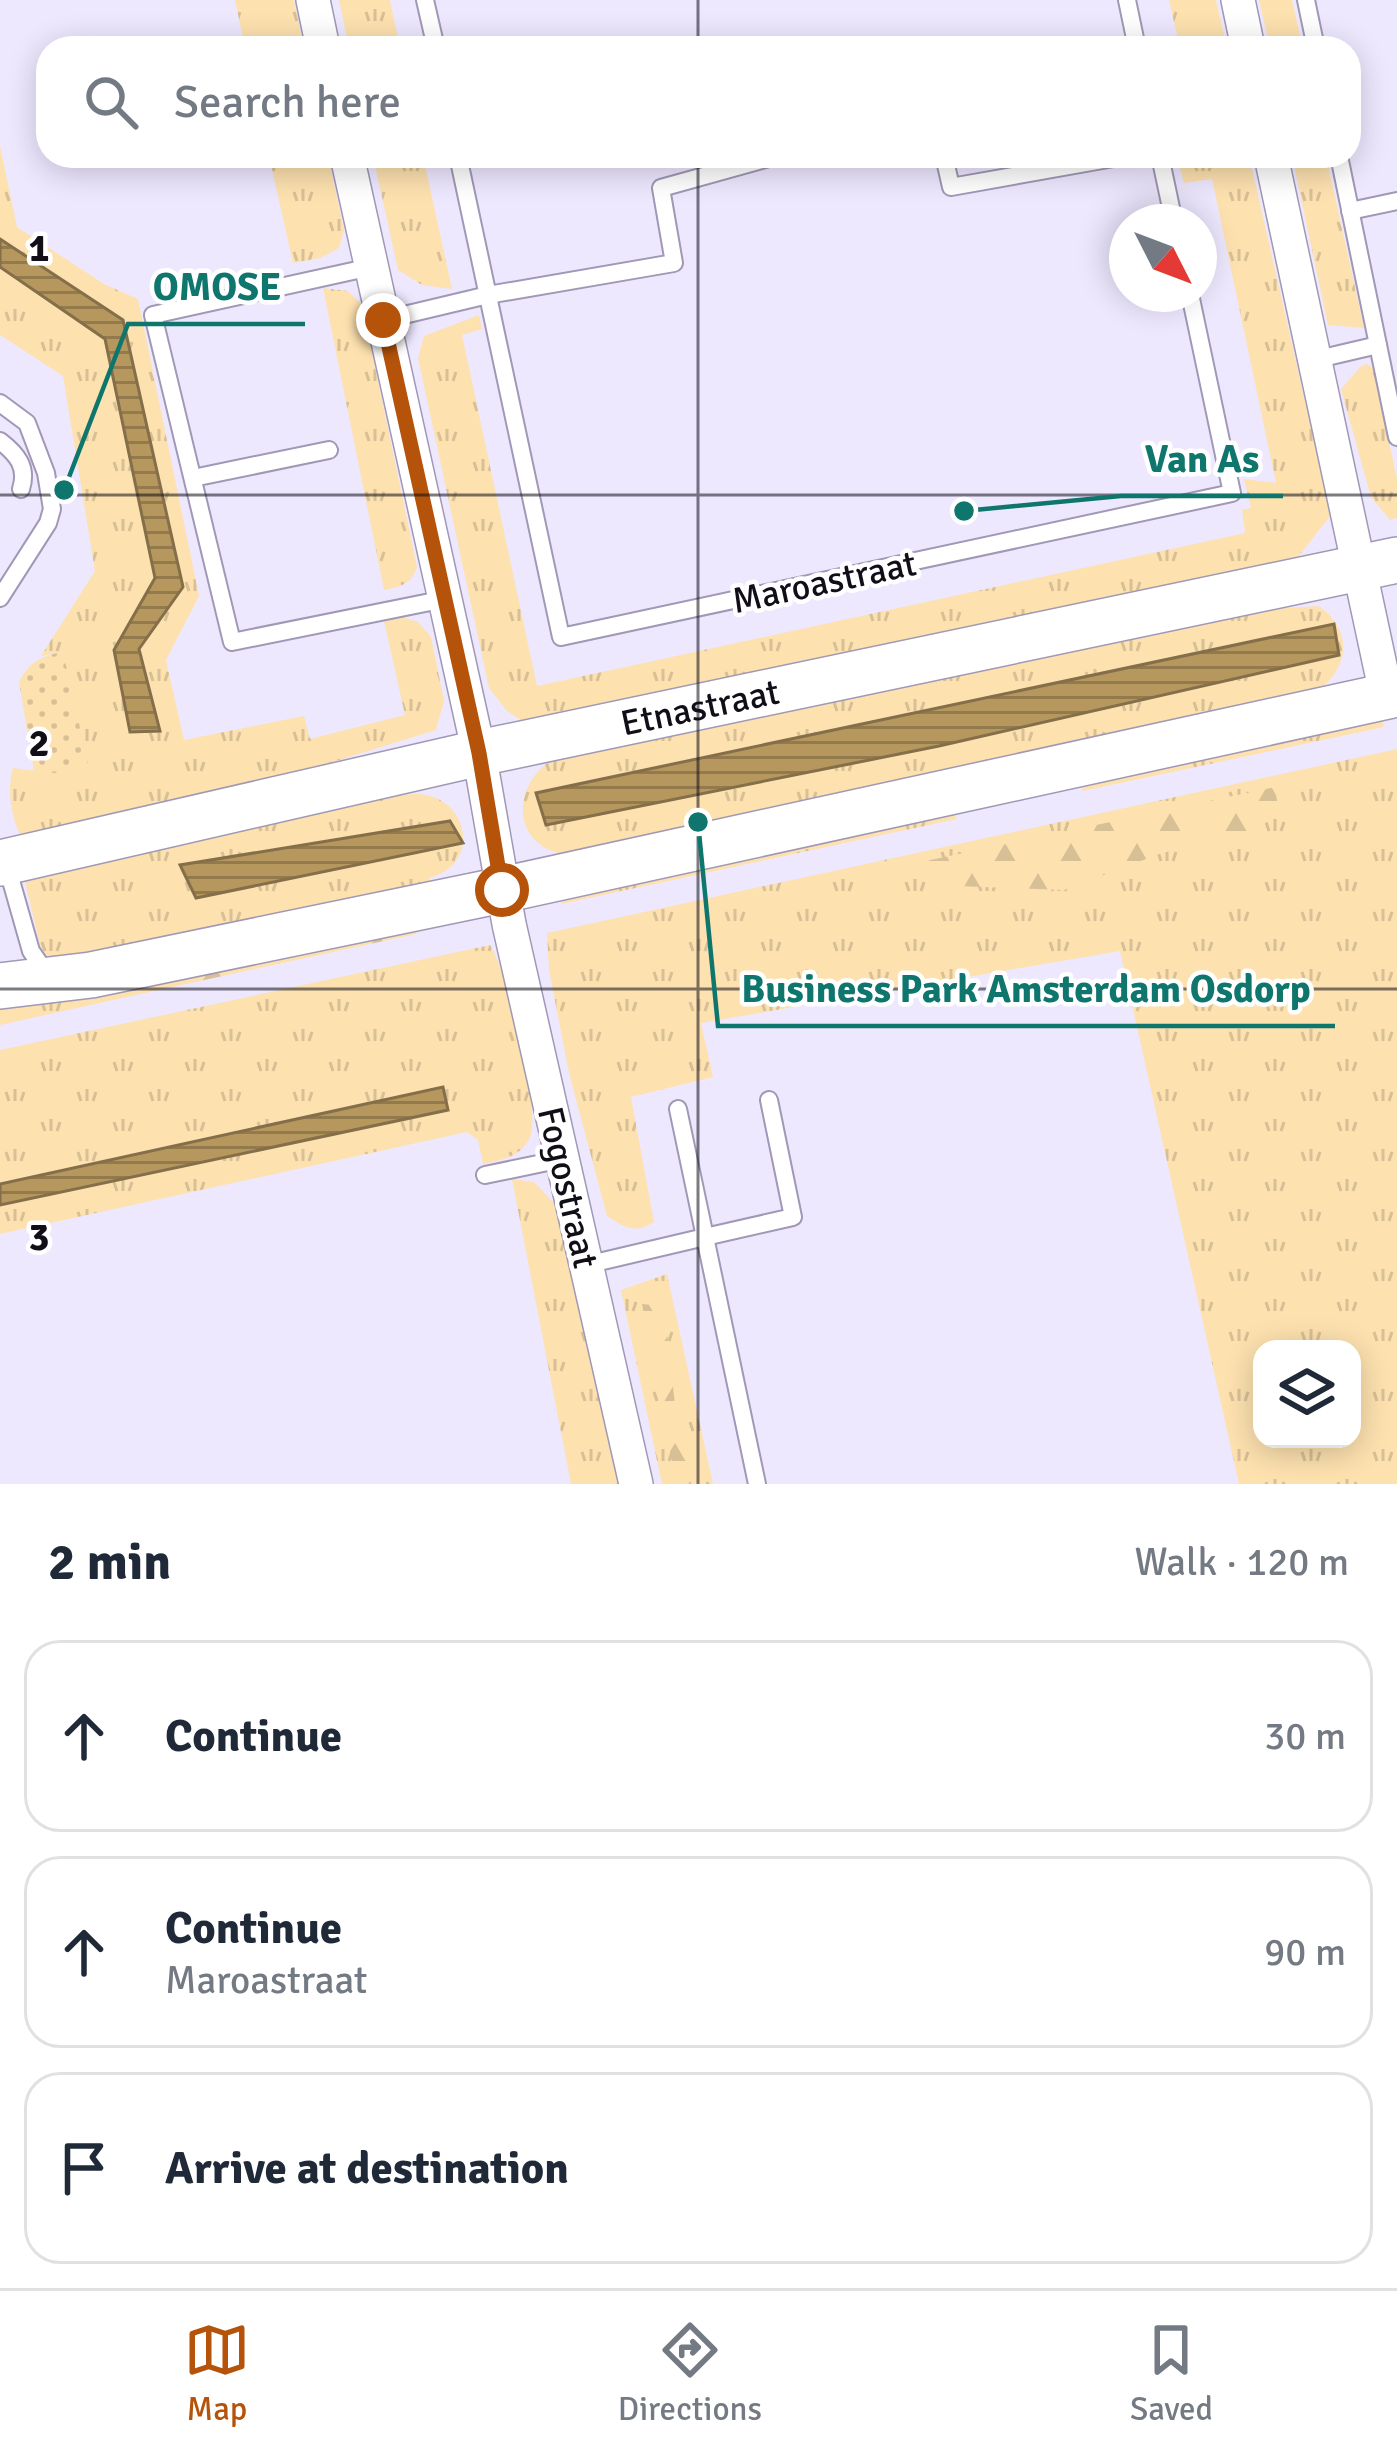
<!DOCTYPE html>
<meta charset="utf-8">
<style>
:root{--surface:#fff;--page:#f6f6f7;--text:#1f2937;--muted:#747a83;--line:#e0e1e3;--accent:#b45309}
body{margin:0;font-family:Signika,sans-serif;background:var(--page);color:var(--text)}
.controls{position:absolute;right:36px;bottom:36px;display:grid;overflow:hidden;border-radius:24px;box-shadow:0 6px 30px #0003}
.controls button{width:108px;height:108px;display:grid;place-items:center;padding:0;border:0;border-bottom:3px solid var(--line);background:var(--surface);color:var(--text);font:60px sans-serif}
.compass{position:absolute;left:1109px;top:204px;width:108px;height:108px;border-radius:50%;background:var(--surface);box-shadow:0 6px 30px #0003;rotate:132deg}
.stop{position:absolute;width:36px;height:36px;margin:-27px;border:9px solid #b45309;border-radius:50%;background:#fff}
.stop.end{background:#b45309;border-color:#fff;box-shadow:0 3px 12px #0008}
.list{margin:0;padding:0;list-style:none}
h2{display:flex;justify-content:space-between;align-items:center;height:156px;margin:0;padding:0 48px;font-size:51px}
h2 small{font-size:39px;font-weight:400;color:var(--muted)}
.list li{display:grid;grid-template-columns:78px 1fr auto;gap:36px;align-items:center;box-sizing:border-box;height:192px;margin:0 24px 24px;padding:0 24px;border:3px solid var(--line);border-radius:36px}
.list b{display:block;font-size:45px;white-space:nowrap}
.list p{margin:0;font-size:39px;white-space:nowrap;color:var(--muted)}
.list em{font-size:39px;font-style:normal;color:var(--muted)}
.icon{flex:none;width:66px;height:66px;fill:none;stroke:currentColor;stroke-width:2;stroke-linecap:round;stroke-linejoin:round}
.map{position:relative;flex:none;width:1397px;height:1484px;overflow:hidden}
.search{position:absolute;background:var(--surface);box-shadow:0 6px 30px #0003;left:36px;right:36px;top:36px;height:132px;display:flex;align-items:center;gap:30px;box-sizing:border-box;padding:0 42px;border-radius:36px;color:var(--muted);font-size:45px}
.sheet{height:804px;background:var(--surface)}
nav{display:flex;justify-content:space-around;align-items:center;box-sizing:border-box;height:168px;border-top:3px solid var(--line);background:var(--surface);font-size:33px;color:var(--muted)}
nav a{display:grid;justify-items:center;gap:6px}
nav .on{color:var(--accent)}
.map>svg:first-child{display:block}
.built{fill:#eee8ff;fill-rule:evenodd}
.grass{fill:url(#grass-tufts);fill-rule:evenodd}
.forest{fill:url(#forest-firs)}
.park{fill:url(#park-dots)}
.water{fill:url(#water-rules);stroke:#846f4a;stroke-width:3}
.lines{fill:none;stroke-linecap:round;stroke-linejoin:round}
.lane-casing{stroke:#a098b5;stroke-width:20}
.street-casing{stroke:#a098b5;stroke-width:36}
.secondary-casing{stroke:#a098b5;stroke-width:48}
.lane{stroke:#fff;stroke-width:16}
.street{stroke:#fff;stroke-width:33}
.secondary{stroke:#fff;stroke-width:45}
.route{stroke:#b45309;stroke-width:15}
.grid{fill:none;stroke:#110e18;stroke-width:3;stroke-opacity:0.55}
.labels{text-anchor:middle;stroke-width:9;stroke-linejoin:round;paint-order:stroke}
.street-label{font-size:36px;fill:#110e18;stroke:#fff}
.grid-label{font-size:39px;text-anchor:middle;font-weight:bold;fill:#110e18;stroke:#fff;stroke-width:9;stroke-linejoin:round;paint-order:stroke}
.leader{fill:none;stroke:#0f766e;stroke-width:4.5}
.callout-dot{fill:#0f766e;stroke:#fff;stroke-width:4.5}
.callout-label{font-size:39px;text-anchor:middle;font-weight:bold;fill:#0f766e;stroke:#fff;stroke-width:9;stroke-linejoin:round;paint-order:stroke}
</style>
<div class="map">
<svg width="1397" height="1484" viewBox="0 0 1397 1484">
<defs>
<pattern id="grass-tufts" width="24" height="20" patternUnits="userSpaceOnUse" patternTransform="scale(3)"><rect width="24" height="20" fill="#fde1af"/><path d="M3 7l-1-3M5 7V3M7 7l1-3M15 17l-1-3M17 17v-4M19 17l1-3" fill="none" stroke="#d8c096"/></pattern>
<pattern id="forest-firs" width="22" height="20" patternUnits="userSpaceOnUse" patternTransform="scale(3)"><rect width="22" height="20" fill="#fde1af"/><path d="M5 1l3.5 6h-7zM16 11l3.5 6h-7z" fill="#d8c096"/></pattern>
<pattern id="park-dots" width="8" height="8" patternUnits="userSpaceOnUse" patternTransform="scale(3)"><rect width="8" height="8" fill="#fde1af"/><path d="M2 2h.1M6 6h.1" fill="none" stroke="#d8c096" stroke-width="1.8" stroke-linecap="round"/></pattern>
<pattern id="water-rules" width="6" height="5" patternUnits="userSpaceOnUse" patternTransform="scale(3)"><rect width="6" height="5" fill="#b6985f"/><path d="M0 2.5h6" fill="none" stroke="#937a4d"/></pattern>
</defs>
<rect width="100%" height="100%" fill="#f6f4fb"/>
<path class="built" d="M0 0H1397V1484H0ZM48 48H1349V156H48ZM1127 222H1199V294H1127ZM1262 1349H1352V1439H1262Z"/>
<g class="grass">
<path d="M235 0H294L304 48H245Z"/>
<path d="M339 0H390L400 48H349Z"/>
<path d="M1169 0H1216L1227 48H1180Z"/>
<path d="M1259 0H1292L1303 48H1270Z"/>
<path d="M0 146 17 227 104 284 138 299 199 596 166 660 184 740 304 716 310 739 405 715 384 621 402 617 418 622 431 637 444 701 436 730 162 815 25 844C12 823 6 792 13 768L55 773 63 652 41 656 95 571 63 376 0 335V267L105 339 155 578 114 650 160 730 139 649 183 587 123 320 0 239Z"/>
<path d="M269 156H328L344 230 339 248 320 258 293 263Z"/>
<path d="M373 156H423L452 289 422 285 398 270Z"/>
<path d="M1210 156H1233L1252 169 1331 515 1287 571 541 733 507 711 489 688 418 358 424 336 479 315 482 329 462 335 537 686 1245 533 1242 510 1251 508 1244 479 1276 483 1212 179 1184 183 1179 164Z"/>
<path d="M1292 156H1326L1364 328 1328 325Z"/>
<path d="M323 288 348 291 362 305 417 567C411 584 401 587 384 590Z"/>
<path d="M1367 364 1373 368 1397 479V518L1390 520 1371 497 1341 389 1361 366Z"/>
<path d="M1286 594 1287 608 1319 606C1350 628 1351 661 1324 686L563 854C514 845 511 791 547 763L546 755Z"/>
<path d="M1380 711 1384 727 1083 791 1080 776Z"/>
<path d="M1397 749V1484H1239L1120 951 701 1023 713 1077 631 1097 654 1222C635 1234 625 1228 607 1216L569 1073 549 970 547 933ZM1262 1349H1352V1439H1262Z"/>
<path d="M403 786 405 795C466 785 487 863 429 878L432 894 65 968 47 958 40 945 23 873Z"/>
<path d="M954 814 957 819 561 904 567 895 859 823Z"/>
<path d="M490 945C508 972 542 1110 530 1137 521 1157 502 1160 483 1164L478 1140 467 1132 0 1234V1205L447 1109 442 1087 0 1184V1050Z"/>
<path d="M120 983 122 998 0 1025V997Z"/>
<path d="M512 1179 534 1182 556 1205 618 1484H571Z"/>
<path d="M667 1274 713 1484H662L621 1290Z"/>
</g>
<g class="forest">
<path d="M1275 787 1279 816 1244 834 1162 853 1064 890 957 886 907 865Z"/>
<path d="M422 927 416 934 122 998 120 983Z"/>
<path d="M642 1304 664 1306 675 1405 700 1464 701 1484H691L693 1471 672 1462Z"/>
</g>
<path class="park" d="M63 652 88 764 55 773 34 771 19 682C29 662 41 656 63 652Z"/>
<g class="water">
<path d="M0 239 123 320 183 587 139 649 160 731 130 732 114 650 155 578 105 339 0 267Z"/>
<path d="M1334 624 1339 655 939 746 546 825 536 793Z"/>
<path d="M450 821 463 843 196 898 180 865Z"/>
<path d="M443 1087 448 1110 0 1205V1184Z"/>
</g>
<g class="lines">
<defs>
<g id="lane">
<path d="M425 0 436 48"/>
<path d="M1127 0 1137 48"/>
<path d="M1306 0 1316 48"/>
<path d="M458 156 561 637 1232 493 1190 294"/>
<path d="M944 156 951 187 1125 156"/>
<path d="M1160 156 1174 222"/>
<path d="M1339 156 1397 437"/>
<path d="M1350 211 1397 201"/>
<path d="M371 267 153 315 232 642 445 599"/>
<path d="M383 320 488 295 674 263 661 188 776 156"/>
<path d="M1314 360 1378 345"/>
<path d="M0 403 27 423 46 473 52 509 48 523 0 598"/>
<path d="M0 441C17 454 28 467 21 489"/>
<path d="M193 478 329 450"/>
<path d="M6 863 31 951 46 973"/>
<path d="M678 1109 705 1237 793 1217 769 1100"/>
<path d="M485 1175 562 1159"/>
<path d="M586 1265 705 1237 757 1484"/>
</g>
<g id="street">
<path d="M313 0 323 48"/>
<path d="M1238 0 1248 48"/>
<path d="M347 156 479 753 509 924 636 1484"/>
<path d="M1271 156 1387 698"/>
</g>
<g id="secondary">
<path id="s1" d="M0 863 479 753 1397 560"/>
<path d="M0 986 91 975 502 890 1397 694"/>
</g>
</defs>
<use href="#lane" class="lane-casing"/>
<use href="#street" class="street-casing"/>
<use href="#secondary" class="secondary-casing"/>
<use href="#lane" class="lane"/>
<use href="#street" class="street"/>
<use href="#secondary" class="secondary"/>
</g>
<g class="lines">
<path class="route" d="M383 320 479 753 502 890"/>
</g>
<path class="grid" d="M698 0V48M698 156V1484M0 495H1397M0 989H1397"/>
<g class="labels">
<g class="street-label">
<text transform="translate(824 581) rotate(-12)" y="13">Maroastraat</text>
<text dy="13" stroke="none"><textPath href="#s1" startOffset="717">Etnastraat</textPath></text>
<text transform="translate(569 1187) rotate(77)" y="13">Fogostraat</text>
</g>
</g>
<g class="grid-label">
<text x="39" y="261">1</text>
<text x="39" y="756">2</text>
<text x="39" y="1250">3</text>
</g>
<path class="leader" d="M64 490L128 324H305M964 511L1121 496H1283M698 822L718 1026H1335"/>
<g class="callout-dot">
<circle cx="64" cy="490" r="12"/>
<circle cx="964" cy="511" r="12"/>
<circle cx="698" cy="822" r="12"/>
</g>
<g class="callout-label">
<text x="217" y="300">OMOSE</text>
<text x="1202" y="472">Van As</text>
<text x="1026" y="1002">Business Park Amsterdam Osdorp</text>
</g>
</svg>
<div class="controls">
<button><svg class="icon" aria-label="layers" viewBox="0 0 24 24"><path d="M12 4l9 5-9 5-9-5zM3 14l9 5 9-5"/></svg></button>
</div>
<svg class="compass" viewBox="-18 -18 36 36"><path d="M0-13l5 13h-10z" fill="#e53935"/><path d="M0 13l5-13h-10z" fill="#747a83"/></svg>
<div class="stop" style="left:502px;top:890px"></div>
<div class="stop end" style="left:383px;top:320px"></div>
<div class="search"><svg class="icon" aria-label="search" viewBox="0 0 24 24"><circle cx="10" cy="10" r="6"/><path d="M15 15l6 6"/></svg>Search here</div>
</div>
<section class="sheet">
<h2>2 min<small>Walk · 120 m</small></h2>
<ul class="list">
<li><svg class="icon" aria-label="ahead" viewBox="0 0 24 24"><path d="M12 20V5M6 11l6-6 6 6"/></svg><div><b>Continue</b></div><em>30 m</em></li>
<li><svg class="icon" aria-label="ahead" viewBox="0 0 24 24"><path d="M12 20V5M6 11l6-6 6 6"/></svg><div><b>Continue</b><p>Maroastraat</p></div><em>90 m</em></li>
<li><svg class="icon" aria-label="arrive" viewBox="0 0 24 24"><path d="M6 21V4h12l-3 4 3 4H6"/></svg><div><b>Arrive at destination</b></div></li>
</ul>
</section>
<nav>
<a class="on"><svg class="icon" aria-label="map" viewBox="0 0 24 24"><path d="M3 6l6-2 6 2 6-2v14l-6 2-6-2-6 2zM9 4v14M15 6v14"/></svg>Map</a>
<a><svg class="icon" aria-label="directions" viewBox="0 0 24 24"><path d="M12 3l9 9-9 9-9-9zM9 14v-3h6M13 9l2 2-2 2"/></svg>Directions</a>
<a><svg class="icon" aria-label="saved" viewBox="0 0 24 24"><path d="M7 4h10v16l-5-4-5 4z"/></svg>Saved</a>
</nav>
